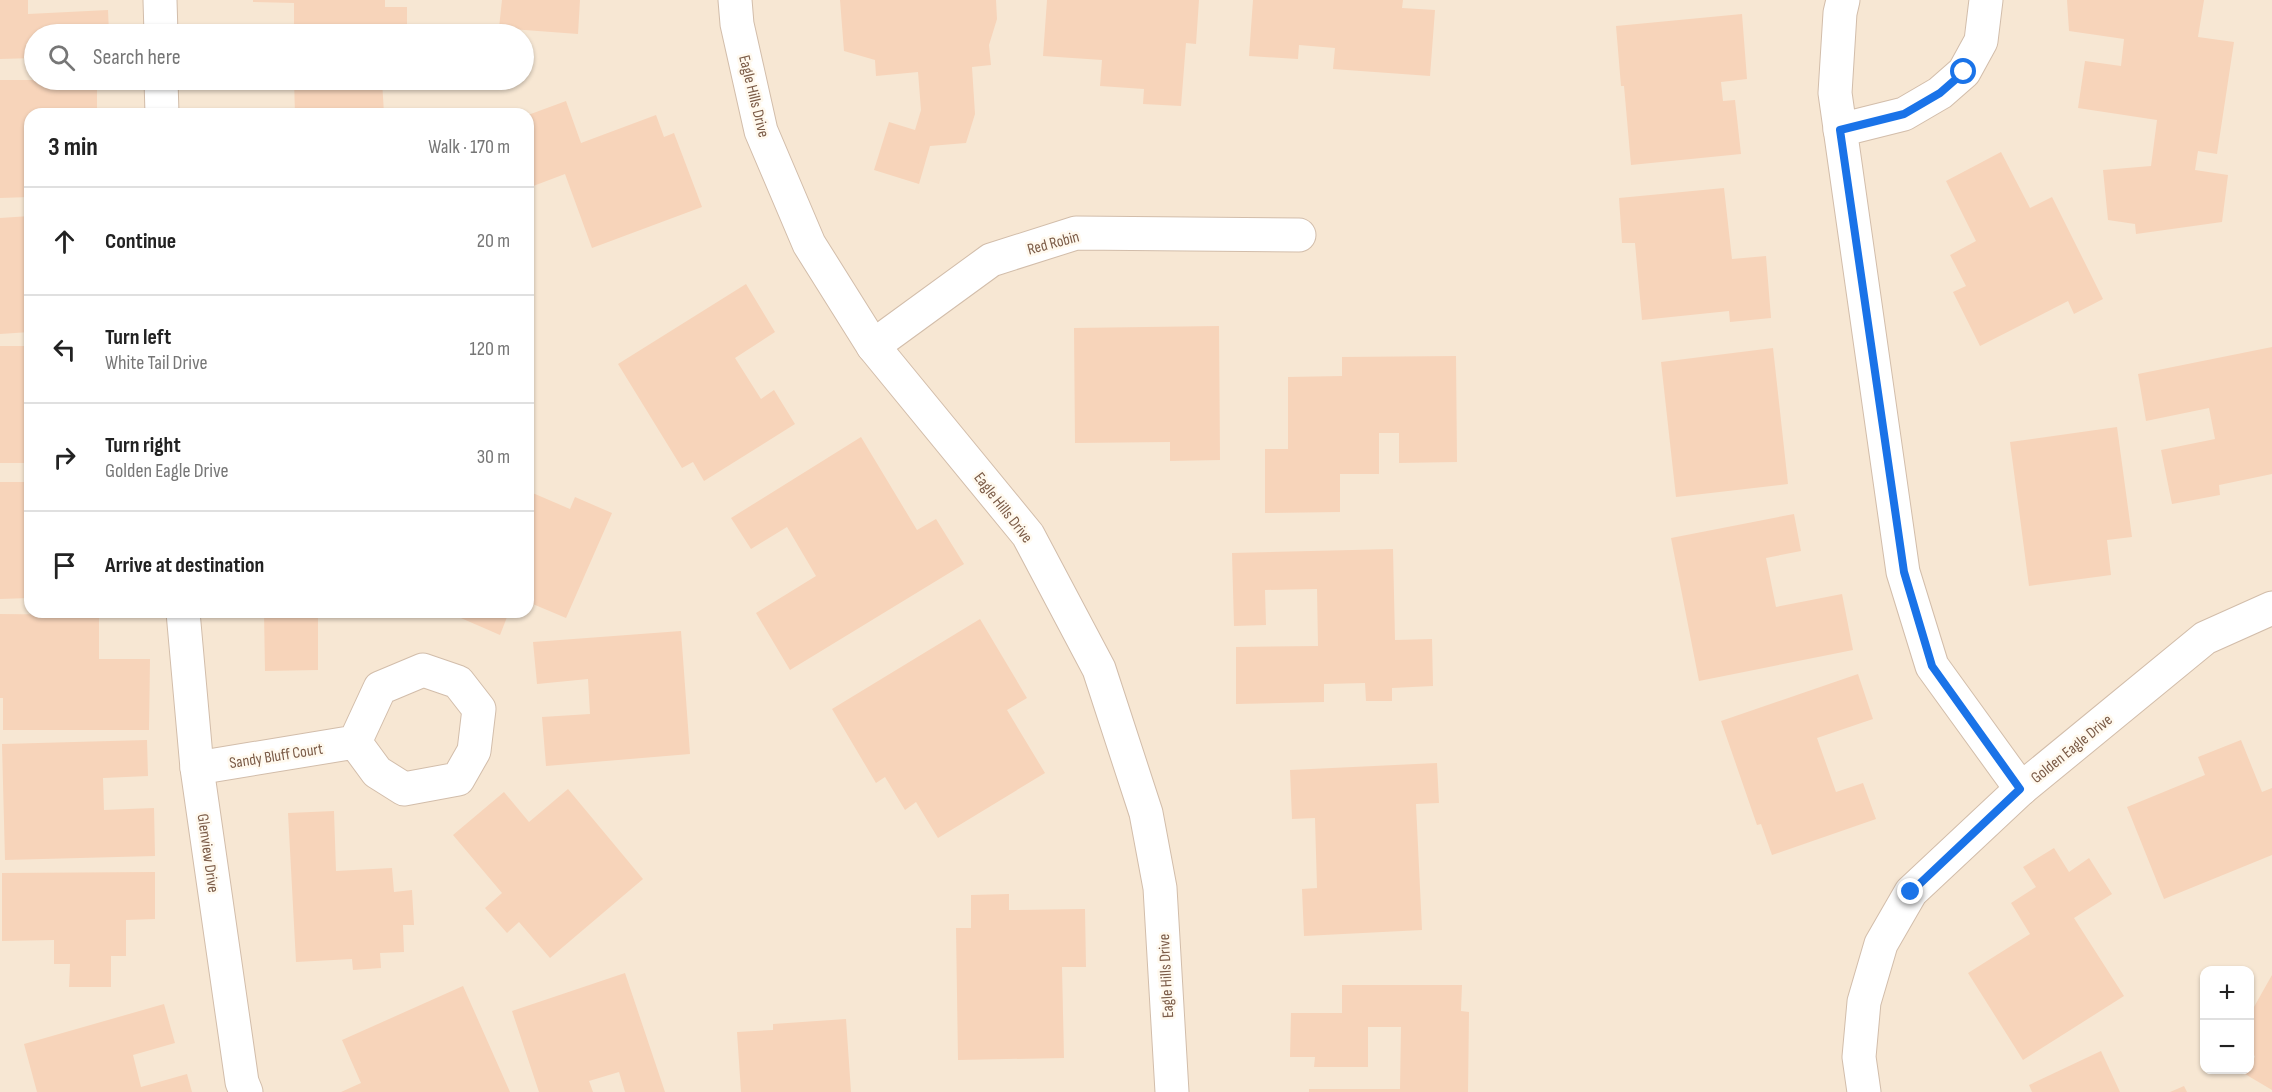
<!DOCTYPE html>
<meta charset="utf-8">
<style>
:root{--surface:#fff;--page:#f2f2f2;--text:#222;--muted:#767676;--line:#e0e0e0}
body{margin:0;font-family:"Sofia Sans Condensed",sans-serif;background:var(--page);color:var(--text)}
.controls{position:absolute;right:18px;bottom:18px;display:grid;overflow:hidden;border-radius:12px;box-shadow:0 2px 4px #0004}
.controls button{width:54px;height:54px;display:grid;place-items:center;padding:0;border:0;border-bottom:2px solid var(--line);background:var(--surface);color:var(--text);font:30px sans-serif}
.stop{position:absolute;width:18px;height:18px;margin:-14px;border:4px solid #1a73e8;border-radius:50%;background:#fff}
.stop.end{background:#1a73e8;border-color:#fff;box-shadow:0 2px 6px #0008}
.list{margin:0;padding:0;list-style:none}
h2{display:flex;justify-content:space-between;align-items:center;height:78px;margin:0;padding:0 24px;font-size:26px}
h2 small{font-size:20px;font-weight:400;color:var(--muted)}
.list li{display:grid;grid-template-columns:39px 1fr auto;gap:18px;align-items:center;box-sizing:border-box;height:108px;padding:0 24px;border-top:2px solid var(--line)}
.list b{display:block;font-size:22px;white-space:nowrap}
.list p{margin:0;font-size:20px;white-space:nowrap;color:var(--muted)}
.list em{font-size:20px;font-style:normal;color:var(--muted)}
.icon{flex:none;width:33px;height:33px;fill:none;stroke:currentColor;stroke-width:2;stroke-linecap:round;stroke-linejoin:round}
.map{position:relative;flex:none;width:2272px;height:1092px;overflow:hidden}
.search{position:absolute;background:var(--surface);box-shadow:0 2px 4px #0004;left:24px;top:24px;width:510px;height:66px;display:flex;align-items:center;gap:15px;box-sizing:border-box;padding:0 21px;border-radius:33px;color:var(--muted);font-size:22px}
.panel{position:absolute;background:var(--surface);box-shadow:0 2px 4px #0004;left:24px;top:108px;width:510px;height:510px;border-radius:18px}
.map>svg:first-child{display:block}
.residential{fill:#f7e7d3;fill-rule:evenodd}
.building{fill:#f7d4ba}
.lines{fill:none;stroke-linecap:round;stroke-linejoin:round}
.minor-casing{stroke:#d2bdaa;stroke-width:35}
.minor{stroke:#fff;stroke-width:33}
.route{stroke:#1a73e8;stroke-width:8}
.labels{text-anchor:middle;stroke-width:5;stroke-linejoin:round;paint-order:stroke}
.street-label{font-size:16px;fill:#7b5b47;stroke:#fff9ee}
</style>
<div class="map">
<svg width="2272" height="1092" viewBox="0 0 2272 1092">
<rect width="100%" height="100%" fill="#fef5e6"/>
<path class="residential" d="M0 0H2272V1092H0ZM34 34H524V80H34ZM30 114H528V612H30ZM2204 970H2250V1070H2204Z"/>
<g class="building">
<path d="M0 0H28V14L108 10 109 34H34V58L0 59Z"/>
<path d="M253 0H385V7H407V34H294V3L253 2Z"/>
<path d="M502 0H580L578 34 499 28Z"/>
<path d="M840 0H996L997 19 989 45 991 65 972 67 975 114 966 143 930 146 919 184 874 170 889 122 915 130 921 110 918 72 876 76 875 60 844 51Z"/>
<path d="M1047 0H1199L1196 44 1186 43 1181 106 1143 104 1144 89 1100 86 1102 60 1043 56Z"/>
<path d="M1253 0H1403L1402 8 1435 10 1430 76 1333 69 1335 48 1299 45 1298 59 1249 56Z"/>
<path d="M2067 0H2204L2198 37 2234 42 2217 154 2198 151 2195 170 2228 175 2222 222 2136 234 2135 224 2108 220 2103 170 2151 166 2157 120 2078 108 2085 61 2121 66 2124 39 2069 31Z"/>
<path d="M1742 14 1747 79 1721 82 1723 101 1735 100 1741 154 1631 165 1624 86H1621L1616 26Z"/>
<path d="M0 80H97V112L30 114V197L0 198Z"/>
<path d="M294 80H382L384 114H295Z"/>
<path d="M566 101 581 143 656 115 664 137 674 133 702 207 592 248 565 174 528 188V115Z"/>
<path d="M2001 152 2030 208 2052 197 2103 299 2074 314 2068 301 1980 346 1953 292 1966 286 1950 255 1976 241 1946 181Z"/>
<path d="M1724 188 1732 259 1766 256 1771 318 1730 322 1729 311 1642 320 1635 243H1622L1619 198Z"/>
<path d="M30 216V332L0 334V218Z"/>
<path d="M746 284 775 332 735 358 761 399 774 390 795 424 704 481 693 462 682 468 618 364Z"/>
<path d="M1219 326 1220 460 1170 461V442L1075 443 1074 328Z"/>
<rect x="0" y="346" width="30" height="117"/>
<path d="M2272 347V474L2219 485 2220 495 2172 504 2161 450 2215 439 2209 408 2146 421 2138 374Z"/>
<path d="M1773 348 1788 484 1676 497 1661 362Z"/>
<path d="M1456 356 1457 462 1399 463V433H1379V474H1340V512L1265 513V449H1288V377L1342 376V357Z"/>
<path d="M2117 427 2132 537 2107 540 2111 575 2029 586 2010 442Z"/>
<path d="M861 437 917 530 936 519 964 564 790 670 756 613 816 576 787 527 751 549 731 518Z"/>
<path d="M0 482H30V598L0 599Z"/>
<path d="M528 491 570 509 575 497 612 513 566 618 528 602Z"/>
<path d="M1794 514 1801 551 1766 558 1776 607 1842 594 1853 650 1699 681 1671 538Z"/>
<path d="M1393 549 1395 640 1432 639 1433 686 1392 688V701H1366L1365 683 1324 684V702L1236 704V647L1318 646 1317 589 1265 590 1266 625 1234 626 1232 553Z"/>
<path d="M264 612H318V670L265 671Z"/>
<path d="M447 612H509L500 635Z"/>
<path d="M0 614 99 615V659H150L149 730H3V698H0Z"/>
<path d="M980 619 1027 698 1007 710 1045 773 938 838 916 802 905 810 885 777 876 783 832 709Z"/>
<path d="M681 631 690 754 546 766 542 717 590 714 588 679 537 684 533 642Z"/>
<path d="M1858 674 1873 719 1817 738 1836 792 1863 783 1876 819 1772 855 1761 824 1757 825 1721 721Z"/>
<path d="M147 740 148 776 103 778 104 810 154 808 155 856 5 860 2 744Z"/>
<path d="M2241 740 2262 792 2272 788V855L2164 899 2127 807 2205 775 2198 757Z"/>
<path d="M1437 763 1439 803 1416 804 1422 930 1304 936 1302 889 1317 888 1315 818 1292 819 1290 770Z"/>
<path d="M568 789 643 879 550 958 519 922 507 933 485 908 502 893 453 835 504 792 529 822Z"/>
<path d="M334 811 336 871 392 868 394 892 412 890 414 925H403L404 952 380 953 381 968 353 970 352 959 296 962 288 813Z"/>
<path d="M2054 848 2069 872 2089 858 2112 894 2074 918 2124 996 2023 1060 1968 973 2030 934 2011 903 2036 887 2023 867Z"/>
<path d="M155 872V919L126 920V956H111V987H69L70 964H54V940L2 941V873Z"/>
<path d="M1009 894V910L1085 909 1086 967H1062L1064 1058 958 1060 956 928H971V895Z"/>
<path d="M625 973 665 1092H625L619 1072 589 1081 593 1092H539L512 1011Z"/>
<path d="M2272 975V1090L2245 1074 2250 1070 2255 1056 2250 1053V1014Z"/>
<path d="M1342 985H1462L1461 1011 1469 1012 1468 1092H1309V1089H1400L1401 1027H1368V1067H1314L1315 1057H1290L1291 1013H1342Z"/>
<path d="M463 986 510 1092H341L361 1083 342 1040Z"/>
<path d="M164 1004 175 1043 133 1055 141 1087 187 1074 192 1092H37L24 1044Z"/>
<path d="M846 1019 851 1092H741L737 1032 773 1030V1024Z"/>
<path d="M2101 1051 2120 1092H2032L2029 1085Z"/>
<path d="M2184 1086 2187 1092H2170Z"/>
</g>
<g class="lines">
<defs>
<g id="minor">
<path d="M160 0 161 34"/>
<path d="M735 0 737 24 761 131 809 244 873 346 1028 535 1099 669 1146 813 1160 888 1172 1092"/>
<path d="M1843 0 1840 13 1835 93 1903 572 1932 666 2021 789"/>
<path d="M161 80 162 114"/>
<path d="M1840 130 1904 114 1940 93 1964 72 1981 41 1986 0"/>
<path d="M873 346 991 260 1076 233 1299 235"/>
<path d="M183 612 197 768 242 1082 246 1092"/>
<path d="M197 768 355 742 380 688 423 670 458 682 479 709 474 751 458 779 404 789 377 772 355 742"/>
<path d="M1864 1092 1859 1057 1864 1002 1881 944 1911 892 2021 789 2205 638 2272 608"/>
</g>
</defs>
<use href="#minor" class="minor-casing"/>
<use href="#minor" class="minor"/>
</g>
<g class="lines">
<path class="route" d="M1911 892 2020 789 1932 666 1904 572 1840 130 1904 114 1940 93 1964 72"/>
</g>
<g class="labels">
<g class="street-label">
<text transform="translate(755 96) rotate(76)" y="6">Eagle Hills Drive</text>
<text transform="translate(1053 242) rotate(-15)" y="6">Red Robin</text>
<text transform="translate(1004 507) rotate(52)" y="6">Eagle Hills Drive</text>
<text transform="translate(2071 748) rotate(-39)" y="6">Golden Eagle Drive</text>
<text transform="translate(276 755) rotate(-9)" y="6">Sandy Bluff Court</text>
<text transform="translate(209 853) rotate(82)" y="6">Glenview Drive</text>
<text transform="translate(1165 976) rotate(-93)" y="6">Eagle Hills Drive</text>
</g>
</g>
</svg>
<div class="controls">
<button>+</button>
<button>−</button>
</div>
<div class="stop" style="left:1964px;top:72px"></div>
<div class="stop end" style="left:1911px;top:892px"></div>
<div class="search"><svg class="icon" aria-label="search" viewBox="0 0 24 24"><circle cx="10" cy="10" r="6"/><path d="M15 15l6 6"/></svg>Search here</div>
<section class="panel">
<h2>3 min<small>Walk · 170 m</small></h2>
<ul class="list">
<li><svg class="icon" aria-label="ahead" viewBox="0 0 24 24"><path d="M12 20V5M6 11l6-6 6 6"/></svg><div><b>Continue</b></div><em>20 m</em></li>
<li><svg class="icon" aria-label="left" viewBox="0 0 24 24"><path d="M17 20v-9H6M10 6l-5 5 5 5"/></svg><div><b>Turn left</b><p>White Tail Drive</p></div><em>120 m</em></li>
<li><svg class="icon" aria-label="right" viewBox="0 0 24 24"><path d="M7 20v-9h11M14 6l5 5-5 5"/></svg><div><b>Turn right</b><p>Golden Eagle Drive</p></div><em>30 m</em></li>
<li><svg class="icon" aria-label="arrive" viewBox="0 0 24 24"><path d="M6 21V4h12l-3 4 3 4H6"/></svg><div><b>Arrive at destination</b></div></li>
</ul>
</section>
</div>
